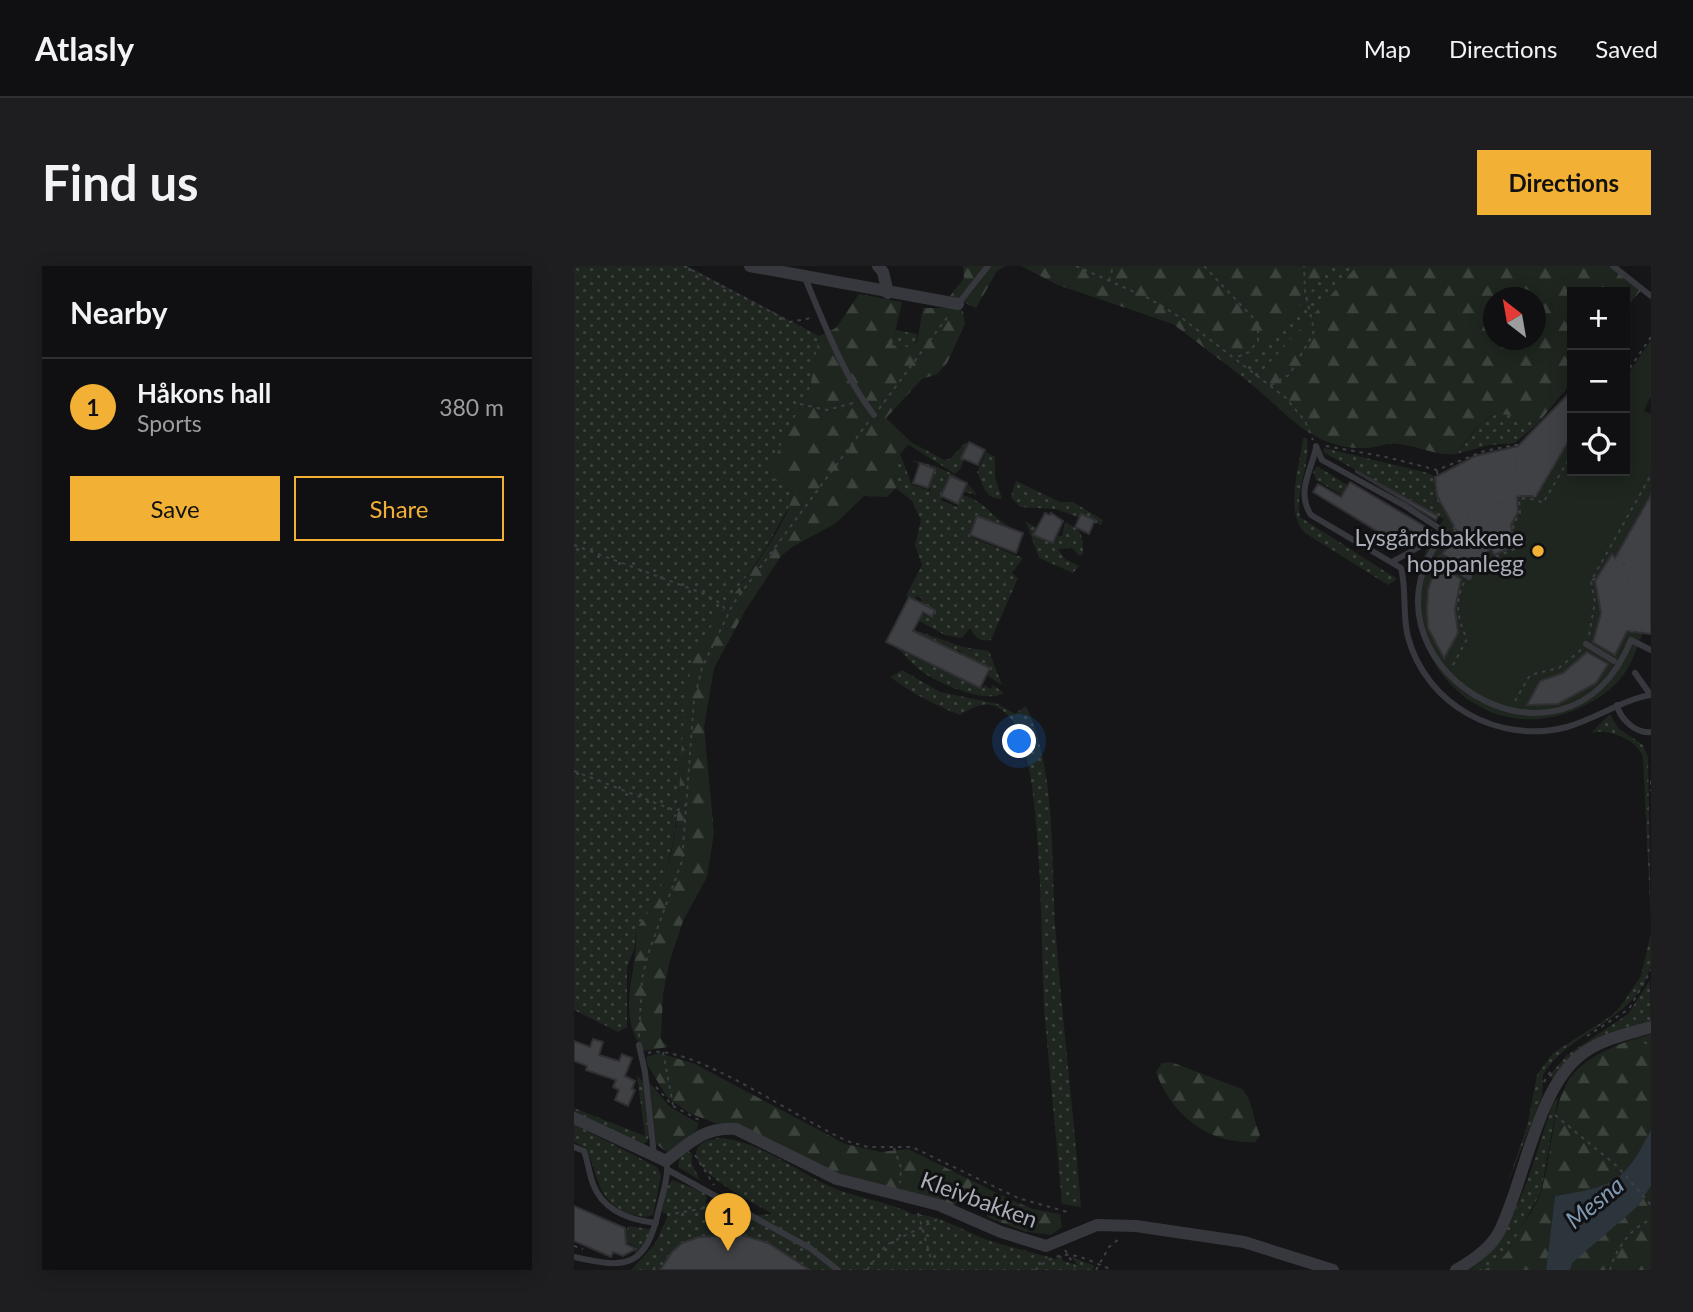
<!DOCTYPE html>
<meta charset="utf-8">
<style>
:root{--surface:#101012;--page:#1e1e20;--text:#f1f3f6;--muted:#9c9d9f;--line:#303032;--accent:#f2b134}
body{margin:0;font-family:Lato,sans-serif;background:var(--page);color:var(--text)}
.controls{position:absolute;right:21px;top:21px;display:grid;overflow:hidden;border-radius:0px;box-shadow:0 4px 18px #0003}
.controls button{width:63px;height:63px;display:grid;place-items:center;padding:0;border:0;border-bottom:2px solid var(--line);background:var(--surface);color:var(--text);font:35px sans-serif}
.compass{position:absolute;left:909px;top:21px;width:63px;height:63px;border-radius:50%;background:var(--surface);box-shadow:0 4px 18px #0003;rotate:329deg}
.you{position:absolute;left:446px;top:476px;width:24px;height:24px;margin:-18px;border:5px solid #fff;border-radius:50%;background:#1a73e8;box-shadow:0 0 0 10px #1a73e833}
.badge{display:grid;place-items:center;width:46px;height:46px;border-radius:50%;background:var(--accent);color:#111;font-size:23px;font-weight:700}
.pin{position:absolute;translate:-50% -58px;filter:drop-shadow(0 2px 4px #0008)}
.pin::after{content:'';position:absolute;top:37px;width:24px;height:21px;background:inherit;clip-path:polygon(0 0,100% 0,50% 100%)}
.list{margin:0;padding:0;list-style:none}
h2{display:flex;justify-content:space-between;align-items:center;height:91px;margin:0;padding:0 28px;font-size:30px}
h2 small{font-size:23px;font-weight:400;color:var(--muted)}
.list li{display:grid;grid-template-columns:46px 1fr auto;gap:21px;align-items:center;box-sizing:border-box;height:98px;padding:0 28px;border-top:2px solid var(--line)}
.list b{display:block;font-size:26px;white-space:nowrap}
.list p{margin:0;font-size:23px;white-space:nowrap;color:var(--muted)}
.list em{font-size:23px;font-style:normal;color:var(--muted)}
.actions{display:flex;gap:14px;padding:21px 28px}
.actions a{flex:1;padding:16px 0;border:2px solid var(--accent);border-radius:0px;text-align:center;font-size:24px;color:var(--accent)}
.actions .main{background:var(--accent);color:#111}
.icon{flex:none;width:38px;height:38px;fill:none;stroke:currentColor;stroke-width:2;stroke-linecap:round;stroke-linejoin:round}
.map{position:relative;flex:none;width:1077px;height:1004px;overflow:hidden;border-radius:0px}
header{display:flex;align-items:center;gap:42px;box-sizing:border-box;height:98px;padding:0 35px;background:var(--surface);border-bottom:2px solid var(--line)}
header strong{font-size:33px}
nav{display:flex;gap:38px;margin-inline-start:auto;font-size:24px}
.intro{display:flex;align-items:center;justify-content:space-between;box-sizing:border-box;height:168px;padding:0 42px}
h1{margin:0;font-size:49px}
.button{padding:18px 32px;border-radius:0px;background:var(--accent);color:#111;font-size:24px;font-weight:700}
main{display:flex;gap:42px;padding:0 42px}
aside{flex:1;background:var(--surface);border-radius:0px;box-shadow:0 4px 18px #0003}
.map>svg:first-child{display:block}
.grass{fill:url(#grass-dots)}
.forest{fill:url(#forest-firs);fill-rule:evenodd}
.garden{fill:#1e261f}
.water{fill:#2c353c}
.building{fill:#404145;stroke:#303034;stroke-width:2}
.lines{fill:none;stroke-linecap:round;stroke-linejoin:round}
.path{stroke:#3d3f44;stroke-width:2;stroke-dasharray:3.5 5;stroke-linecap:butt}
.lane{stroke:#37383d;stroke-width:6}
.street{stroke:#37383d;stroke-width:12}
.poi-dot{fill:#f2b134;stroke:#111113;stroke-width:2.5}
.labels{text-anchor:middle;stroke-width:6;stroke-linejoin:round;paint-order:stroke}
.poi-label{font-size:23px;fill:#a8adb8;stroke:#111113;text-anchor:end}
.street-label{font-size:23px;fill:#a8adb8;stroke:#111113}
.water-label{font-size:24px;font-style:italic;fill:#7f9bb3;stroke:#111113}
</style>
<header>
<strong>Atlasly</strong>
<nav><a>Map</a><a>Directions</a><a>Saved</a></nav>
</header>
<div class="intro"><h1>Find us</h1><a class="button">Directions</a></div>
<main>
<aside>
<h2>Nearby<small></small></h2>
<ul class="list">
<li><span class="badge">1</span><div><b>Håkons hall</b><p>Sports</p></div><em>380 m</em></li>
</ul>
<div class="actions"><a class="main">Save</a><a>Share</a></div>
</aside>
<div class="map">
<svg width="1077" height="1004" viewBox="0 0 1077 1004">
<defs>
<pattern id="grass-dots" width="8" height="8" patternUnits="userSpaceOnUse" patternTransform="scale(1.75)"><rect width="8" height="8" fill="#1e261f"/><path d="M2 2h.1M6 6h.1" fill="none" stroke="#3c433d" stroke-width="1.8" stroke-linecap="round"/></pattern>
<pattern id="forest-firs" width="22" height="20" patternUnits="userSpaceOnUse" patternTransform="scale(1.75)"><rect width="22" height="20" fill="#1e261f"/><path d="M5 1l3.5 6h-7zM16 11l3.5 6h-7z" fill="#3c433d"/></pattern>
</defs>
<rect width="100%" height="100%" fill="#161618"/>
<g class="grass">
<path d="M0 0H113L245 70 236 122 197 199 196 210 219 227 217 237 192 282 121 385 111 443 107 514 99 576 89 617 74 649 62 663 61 681 53 701V761L44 766 0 744Z"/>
<path d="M758 0H783L677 118 662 106H669Z"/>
<path d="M322 64 343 68 342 82 317 79Z"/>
<path d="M925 147 941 148 964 157 941 177 915 179 883 188 908 155Z"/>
<path d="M729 172 733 173C737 199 721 224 726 251L823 313 814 319 731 267C710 246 726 199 729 172Z"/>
<path d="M337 176 370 194 376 193 392 176 395 178 387 202 381 208 335 179Z"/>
<path d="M750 182 854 207 861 211 863 230 873 249 870 253 749 186Z"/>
<path d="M412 186 421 191V211L428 233C410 233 410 219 403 206Z"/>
<path d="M326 188 338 219 357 225 355 221 360 205 338 195C358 196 392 211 403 229L390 226 392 220 376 213 367 234 383 241 389 229C414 237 415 250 436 260L404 251 396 271 449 292 438 307 444 312 417 374C406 376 401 372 396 362L388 372 371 369 345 355 349 348 357 352 361 345 346 338 348 332 342 330 340 335 332 330 348 299 341 279 347 254 338 235 322 222 320 189Z"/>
<path d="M743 200 853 269 849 276 742 214 739 206Z"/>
<path d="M442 215 486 236H499L529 254 527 259 481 243 446 241 437 231Z"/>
<path d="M452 256 466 263 463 271 480 278 484 270H488L491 256C507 263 510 270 509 288L506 290 498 282 484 283 491 293 505 300 499 307 465 292Z"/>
<path d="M341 364 389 381 415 385 428 419 414 410 416 404 389 391 390 388 384 384 382 387 339 367Z"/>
<path d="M325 384 407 423 410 419 417 423 419 419 430 427C412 439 361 416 346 404 338 398 332 390 325 384Z"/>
<path d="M328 404 366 426 424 438 441 448 452 440C484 510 476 595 482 671 489 761 500 851 507 941L488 938C483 876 476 814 471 752 466 692 471 493 437 453 419 432 406 437 386 449 360 439 338 427 316 411Z"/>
<path d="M1036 448 1044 462 1069 479 1074 491 1077 659 1069 491C1063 473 1033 462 1017 467Z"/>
<path d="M1077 667C1077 677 1077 690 1077 699 1063 756 996 763 969 809L968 830 933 919 954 857 963 809 979 787 1037 750 1047 740 1067 710Z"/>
<path d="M1076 714 1077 755 1050 763 980 812 974 811 993 789 1054 748Z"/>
<path d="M63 809 69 816 75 869 73 876 69 878 0 847V842L71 870Z"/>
<path d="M984 832 967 926 929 995 910 1004H895C942 975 961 887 979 837Z"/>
<path d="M0 858 83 901 87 910 79 949C71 952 66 951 57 948 23 937 25 910 12 882L0 876Z"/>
<path d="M143 872C185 873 223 907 262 923 276 929 333 942 338 948 364 948 388 964 411 973 434 981 458 986 482 993L487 990 489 995 503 999 498 991 521 1000 518 1004H57L81 978 94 949 88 946 93 921 98 914 130 926 133 932 131 936 156 951 198 948C186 939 101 900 127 878 132 874 138 874 143 872Z"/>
<path d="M114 885 118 888V898L126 914 104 901 106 890Z"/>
<path d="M54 960 76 963V972L58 993 63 982 50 974Z"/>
</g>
<g class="forest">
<path d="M389 0H432L423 5 402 42 376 30 390 12Z"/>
<path d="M447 0H758L669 106H662L599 58 484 19Z"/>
<path d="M783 0H1042L1070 21 1051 43V26H998V116L964 157C914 141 913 146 883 188 861 190 845 180 824 178 813 176 803 182 792 182 739 184 715 149 677 118ZM920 32H962V74H920Z"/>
<path d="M285 28 328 36 318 79 342 82 349 42H384L389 45 391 58 373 97 363 108 348 113 312 152 337 176 326 188 320 189 322 222 313 231 290 230 262 257 218 281 207 290 171 345 140 402 130 461 140 567 133 611 109 655 96 694 89 728 87 773 94 781 70 785C40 746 65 706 62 663 117 596 100 501 114 421 116 410 117 395 121 385 125 375 133 366 139 358 160 326 214 262 219 227L196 210 197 199 236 122 245 70 262 62Z"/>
<path d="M1077 768V864L1070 879 1054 902 1034 921 981 930 972 1004H910C934 992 934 985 947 962 954 950 964 937 968 924 990 832 968 799 1077 768Z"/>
<path d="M85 787 121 798 271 878 307 886 334 883 435 933 459 943 486 948 488 961 477 969 449 965 415 952C408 941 397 939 385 935L380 939 261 906 169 861 141 857 115 847 93 831 73 798 72 791Z"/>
<path d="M597 796 668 823C679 834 679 854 686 869L681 876C636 879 597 849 582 806L588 797Z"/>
<path d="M75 816 96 841 124 857 123 864 93 886 82 878Z"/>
<path d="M1077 920V1004H996L997 997 1063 941Z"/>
</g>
<path class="garden" d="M1077 74V130L1070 145 1077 148V368L1069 367C1063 382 1058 398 1048 411 1039 423 1024 433 1010 440 894 498 789 355 873 249L863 230 861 211 900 190 944 180 998 127V205H1051V112Z"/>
<path class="water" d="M1077 864V920L1063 941 998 997 996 1004H972L981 930C1039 920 1048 920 1077 864Z"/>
<g class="building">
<path d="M998 124V169L962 230H943L944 246 937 259 941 280 920 289 917 282 898 302 893 298 892 302 868 288 885 269 863 230 861 211 901 190 944 180Z"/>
<path d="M395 176 411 184 404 199 387 192Z"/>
<path d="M346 197 361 203 354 222 339 217Z"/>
<path d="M782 205 864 250 862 254 782 206Z"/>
<path d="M376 210 393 217 384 238 367 230Z"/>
<path d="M776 216 857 264 852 273 830 261 821 276 739 226 744 218 767 231Z"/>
<path d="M1077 229V368L1053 365 1041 389 1019 376 1027 347 1021 315 1038 288 1041 292Z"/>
<path d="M471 247 476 249 477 247 489 255 479 277 459 269Z"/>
<path d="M507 248 521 254 515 268 501 261Z"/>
<path d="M403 250 449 267 442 287 396 269Z"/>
<path d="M863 298 887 313 881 343 884 367 870 392 854 362 853 344 854 324Z"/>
<path d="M335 331 361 344 358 351 349 346 339 365 416 402 406 422 312 376Z"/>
<path d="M1013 386 1034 398 1022 417 984 438 953 439 966 415 989 407Z"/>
<path d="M19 773 29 776 25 789 45 795 48 788 58 792 51 810 61 815 58 823 61 824 54 840 41 834 45 824 39 821 42 814 12 804 13 800 0 795V775L16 781Z"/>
<path d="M0 940 51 962 52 978 62 983 49 990 39 986 37 991 0 975Z"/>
<path d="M148 963 194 977 236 1004H86L98 986 108 977 125 971 144 970Z"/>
</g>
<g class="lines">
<g class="path">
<path d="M110 0 216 56 237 52"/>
<path d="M502 0 574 32 609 53 712 132 731 155 739 174"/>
<path d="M630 0 684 57V75L675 86 661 92"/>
<path d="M535 15 539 0"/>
<path d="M1051 109 1077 71"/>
<path d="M697 119 715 109 738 70 740 64 731 25 730 0"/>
<path d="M226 138 253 144 279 137"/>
<path d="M305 143 375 49"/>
<path d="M752 180 812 191 863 204 910 185 941 179 991 178"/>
<path d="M863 205 866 230 883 257"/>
<path d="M960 231 998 166"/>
<path d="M879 263C899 244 942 223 969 237L998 188"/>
<path d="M880 264 907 284 914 294"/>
<path d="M941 270 947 269"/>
<path d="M0 279 128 327 148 338 153 347"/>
<path d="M901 305 914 294 943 282 939 259 946 247 941 179"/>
<path d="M1018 314 1077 285"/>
<path d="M1058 363 1077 364"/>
<path d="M1058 366V322L1045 288 1077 232"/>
<path d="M1015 369 1021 336 1017 315 1077 209"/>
<path d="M879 399 893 373C884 355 880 336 890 317"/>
<path d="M941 435 956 409 985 402 1008 383"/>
<path d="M0 505 102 545 113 538"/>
<path d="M1077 515V525"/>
<path d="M1013 770 1055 743 1077 704"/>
<path d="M65 771 68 713 74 688 108 595 120 434 128 402 159 338 295 155"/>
<path d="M1070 776 1077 780"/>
<path d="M89 786 99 839"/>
<path d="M74 787C115 775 231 858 276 876L294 881H338L444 932 497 947"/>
<path d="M970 816 978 803"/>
<path d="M82 821 99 840 127 855"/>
<path d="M981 849 1044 901 1077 939"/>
<path d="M320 882 327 902 326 917"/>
<path d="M121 889 140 919"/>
<path d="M344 947 360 1004"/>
<path d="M93 949 142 940"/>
<path d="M0 980 9 983"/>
<path d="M491 984 503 1004"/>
<path d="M79 1004 83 998"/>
<path d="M293 1004 312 979 364 953"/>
<path d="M461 1004C492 977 506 992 539 1004"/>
<path d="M522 1004 535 981 546 972"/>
<path d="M1036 1004C1041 984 1058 960 1077 954"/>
</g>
<g class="lane">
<path d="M1039 0 1077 30"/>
<path d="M231 12C251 59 269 109 300 149"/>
<path d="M384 38 414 0"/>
<path d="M742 180 748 194 831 240 871 266C767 394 992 537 1057 374L1077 384"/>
<path d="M742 182C737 205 722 226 737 249L827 302C833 325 828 348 834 371 852 439 925 479 993 461 1022 453 1047 434 1077 429"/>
<path d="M866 293 895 311"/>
<path d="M818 296 845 281"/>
<path d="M1012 378 1040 395"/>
<path d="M1061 407 1076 428"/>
<path d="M1043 439C1046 453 1062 468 1077 466"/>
<path d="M65 779 71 806 80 889"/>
<path d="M0 881 10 885C14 896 15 907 19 918 29 945 55 954 82 957"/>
<path d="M94 904 236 982 264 1004"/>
<path d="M0 991C55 1004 72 1000 85 943 88 930 94 914 93 900"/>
</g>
<g class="street">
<path d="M176 0 384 38"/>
<path d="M304 0 309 6 314 27"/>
<path d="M0 852 92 895C115 877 132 860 162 863L263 913 365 939 427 966 472 980 523 959 562 960 670 976 759 1004"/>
<path d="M882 1004C898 995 916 983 925 966 951 915 962 823 1008 788 1027 773 1054 768 1077 761"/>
</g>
</g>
<circle class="poi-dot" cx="964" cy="285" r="7"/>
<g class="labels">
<g class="poi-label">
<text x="950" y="280">Lysgårdsbakkene<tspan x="950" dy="26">hoppanlegg</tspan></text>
</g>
<g class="street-label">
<text transform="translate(405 934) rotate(20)" y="8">Kleivbakken</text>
</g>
<g class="water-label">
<text transform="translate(1021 937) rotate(-39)" y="8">Mesna</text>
</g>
</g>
</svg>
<div class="controls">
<button>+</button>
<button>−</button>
<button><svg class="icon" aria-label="locate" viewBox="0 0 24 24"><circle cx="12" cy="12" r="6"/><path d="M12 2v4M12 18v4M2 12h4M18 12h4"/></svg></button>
</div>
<svg class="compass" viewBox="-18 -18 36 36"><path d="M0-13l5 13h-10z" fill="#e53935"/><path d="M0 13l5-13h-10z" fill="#9c9d9f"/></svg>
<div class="you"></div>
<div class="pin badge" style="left:154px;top:985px">1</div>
</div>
</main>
